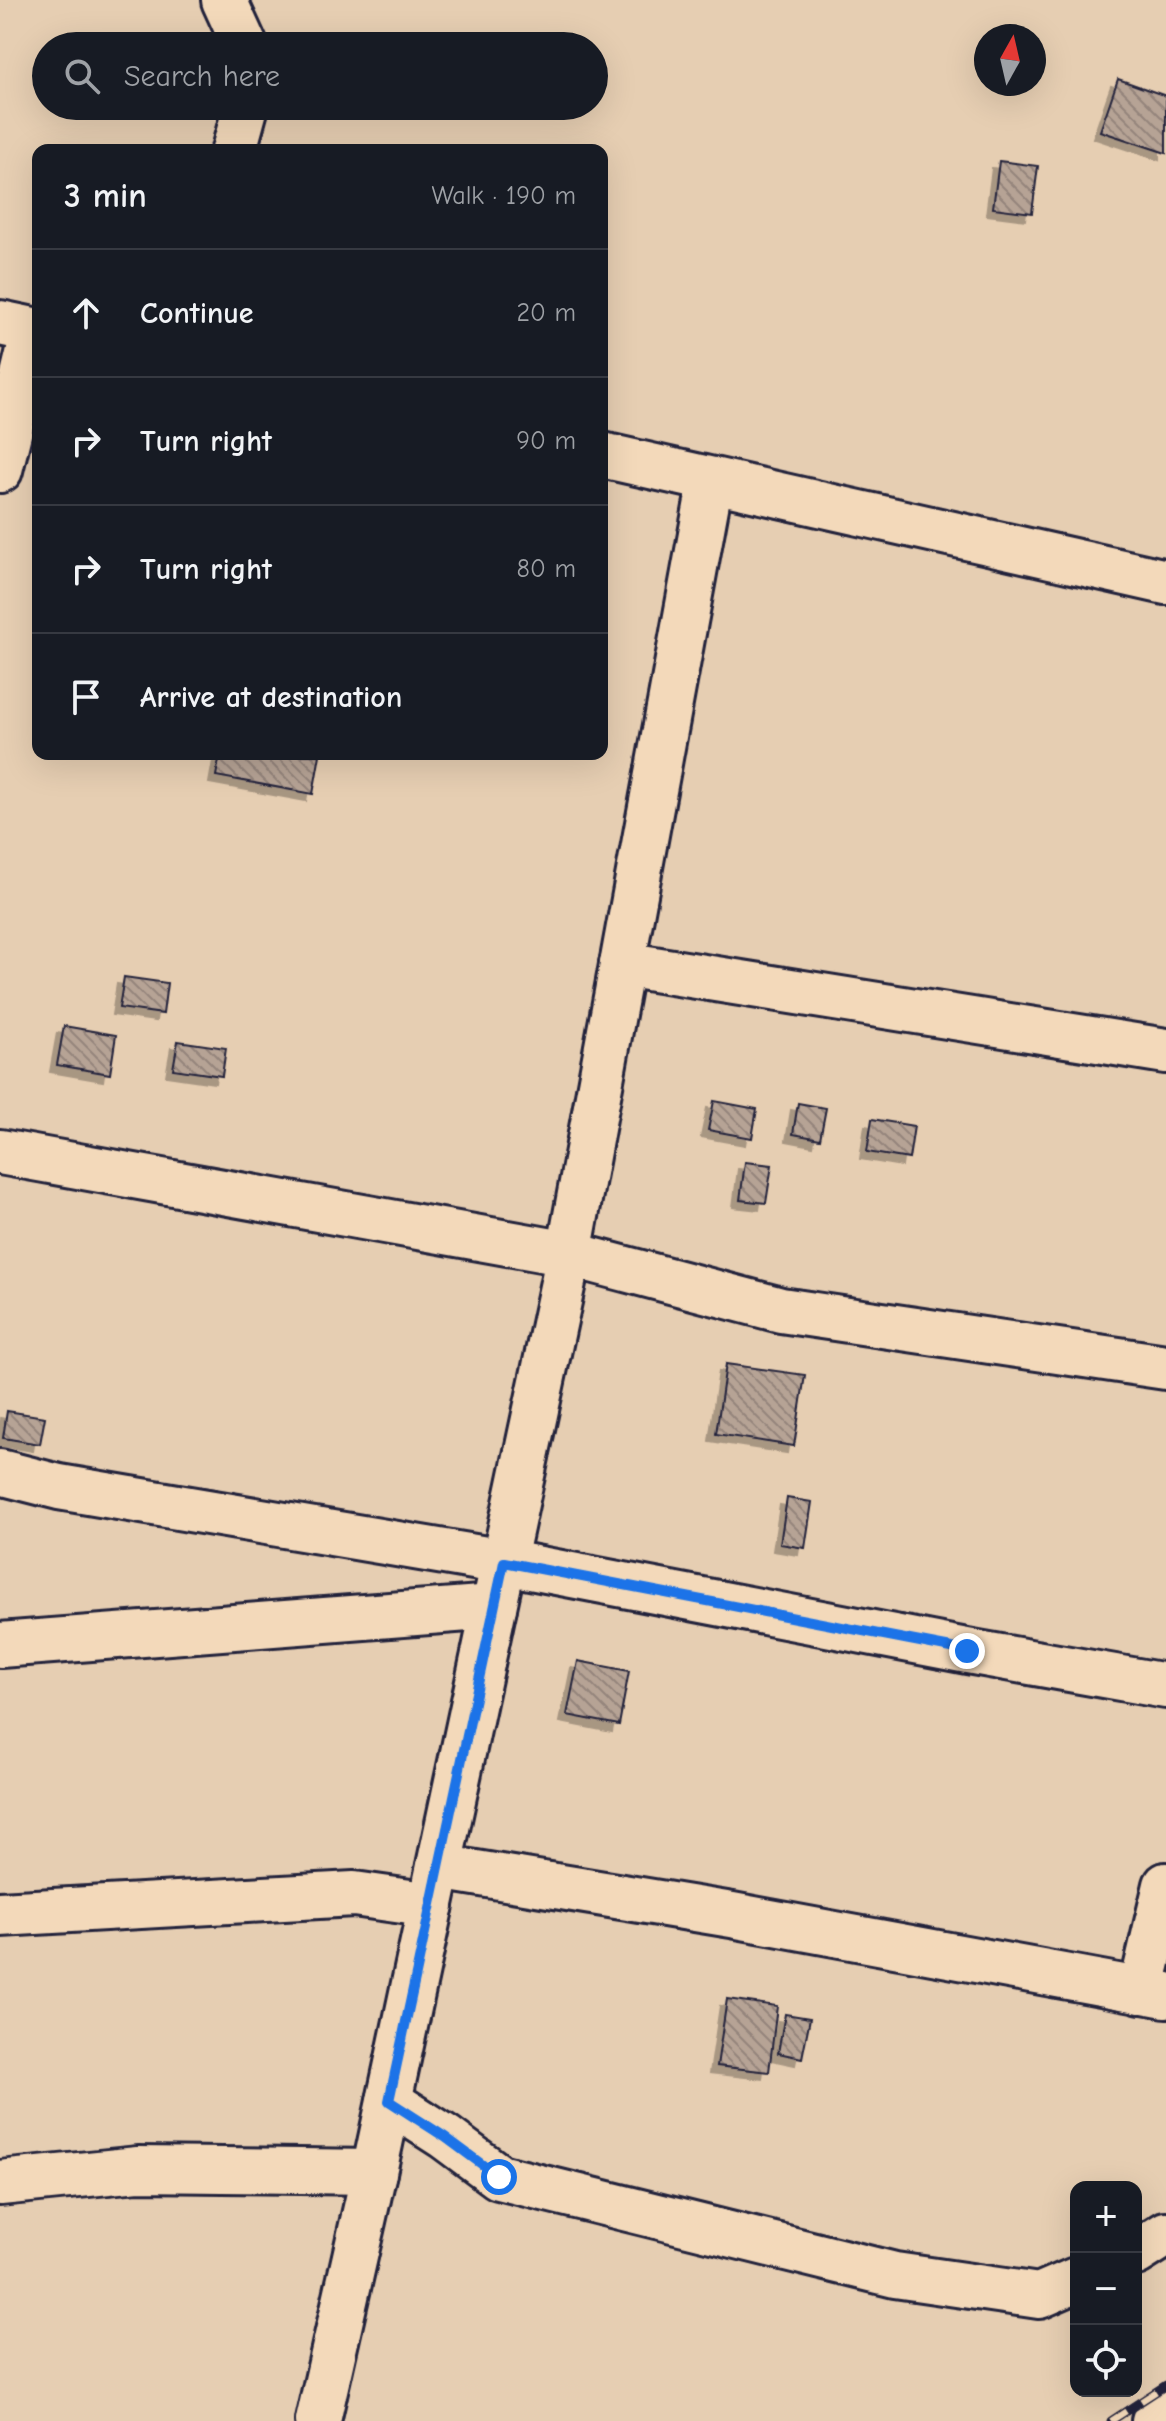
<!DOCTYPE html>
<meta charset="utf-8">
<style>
:root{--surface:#171b24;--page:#242831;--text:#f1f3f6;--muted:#9ea1a6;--line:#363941}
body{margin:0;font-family:"Comic Neue",sans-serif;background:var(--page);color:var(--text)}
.controls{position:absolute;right:24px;bottom:24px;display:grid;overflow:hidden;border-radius:16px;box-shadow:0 8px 32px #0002}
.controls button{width:72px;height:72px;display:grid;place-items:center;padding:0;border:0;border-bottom:2px solid var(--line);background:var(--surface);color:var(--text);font:40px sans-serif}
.compass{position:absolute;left:974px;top:24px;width:72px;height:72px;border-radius:50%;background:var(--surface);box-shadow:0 8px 32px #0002;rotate:8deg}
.stop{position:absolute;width:24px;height:24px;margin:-18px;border:6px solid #1a73e8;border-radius:50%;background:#fff}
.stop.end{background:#1a73e8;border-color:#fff;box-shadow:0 2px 8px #0008}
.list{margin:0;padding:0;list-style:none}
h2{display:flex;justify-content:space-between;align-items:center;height:104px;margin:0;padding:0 32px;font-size:34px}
h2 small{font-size:26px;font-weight:400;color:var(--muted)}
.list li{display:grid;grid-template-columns:52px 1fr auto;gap:24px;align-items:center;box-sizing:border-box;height:128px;padding:0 32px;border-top:2px solid var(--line)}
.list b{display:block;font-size:30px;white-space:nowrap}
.list em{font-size:26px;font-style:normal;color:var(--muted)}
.icon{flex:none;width:44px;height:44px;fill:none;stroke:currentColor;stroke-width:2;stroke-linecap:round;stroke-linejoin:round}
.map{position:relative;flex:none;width:1166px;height:2421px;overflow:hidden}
.search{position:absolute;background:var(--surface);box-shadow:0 8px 32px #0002;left:32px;top:32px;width:576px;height:88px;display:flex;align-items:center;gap:20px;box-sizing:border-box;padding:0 28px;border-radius:44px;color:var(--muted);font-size:30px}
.panel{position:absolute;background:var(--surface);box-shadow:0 8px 32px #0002;left:32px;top:144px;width:576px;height:616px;border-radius:16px}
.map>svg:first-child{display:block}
.building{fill:url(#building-back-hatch);stroke:#22223b;stroke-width:2;filter:url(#shadow)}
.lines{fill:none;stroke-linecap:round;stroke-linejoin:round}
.minor-casing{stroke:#22223b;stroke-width:50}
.major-casing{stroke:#22223b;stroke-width:50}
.minor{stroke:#f3d9ba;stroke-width:44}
.major{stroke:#f3d9ba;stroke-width:44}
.rail-casing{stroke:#22223b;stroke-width:9}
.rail{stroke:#f3d9ba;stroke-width:6;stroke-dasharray:18;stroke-linecap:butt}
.route{stroke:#1a73e8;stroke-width:10}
</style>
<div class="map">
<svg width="1166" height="2421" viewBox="0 0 1166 2421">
<defs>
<pattern id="building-back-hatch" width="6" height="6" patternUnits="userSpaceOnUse" patternTransform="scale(2)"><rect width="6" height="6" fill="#b6a395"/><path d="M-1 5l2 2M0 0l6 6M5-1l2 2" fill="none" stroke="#94847b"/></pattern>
<filter id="shadow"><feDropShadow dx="-7" dy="7" stdDeviation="0" flood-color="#0004"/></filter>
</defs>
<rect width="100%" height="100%" fill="#e6ceb2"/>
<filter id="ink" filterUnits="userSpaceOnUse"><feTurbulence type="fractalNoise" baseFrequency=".0125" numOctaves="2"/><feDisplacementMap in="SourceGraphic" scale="16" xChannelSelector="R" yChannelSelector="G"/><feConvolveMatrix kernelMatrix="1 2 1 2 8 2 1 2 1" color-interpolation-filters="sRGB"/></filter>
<g filter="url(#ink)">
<g class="building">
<path d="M1118 79 1166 96V153L1100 131Z"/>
<path d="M999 161 1038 166 1032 213 993 208Z"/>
<path d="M220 754 320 755 313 794 216 776Z"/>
<path d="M124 977 167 983 163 1014 119 1008Z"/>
<path d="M64 1026 116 1035 110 1074 57 1065Z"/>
<path d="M178 1041 226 1048 222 1076 173 1069Z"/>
<path d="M714 1101 757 1109 752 1138 708 1130Z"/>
<path d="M798 1103 826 1108 820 1139 793 1134Z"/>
<path d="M872 1119 914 1126 909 1159 867 1152Z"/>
<path d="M745 1162 772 1165 766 1203 740 1200Z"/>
<path d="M726 1364 805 1375 794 1446 716 1434Z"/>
<path d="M7 1411 45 1417 40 1444 3 1438Z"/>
<path d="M787 1498 812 1502 805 1548 780 1544Z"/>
<path d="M578 1661 629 1671 619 1725 567 1715Z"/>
<path d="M727 1999 777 2006 769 2072 717 2066Z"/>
<path d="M785 2014 810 2018 802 2058 778 2053Z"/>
</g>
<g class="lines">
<defs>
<g id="minor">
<path d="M224 0 245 46"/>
<path d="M234 150 246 106"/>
<path d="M0 470 34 330"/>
<path d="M622 964 1166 1051"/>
<path d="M0 1152 569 1254 781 1310 1166 1367"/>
<path d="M0 1472 59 1487 504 1562 967 1651 1166 1686"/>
<path d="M0 1645 494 1607"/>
<path d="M439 1867 732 1915 1166 1995"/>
<path d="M0 1914 354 1894 431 1905"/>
<path d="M1141 1991 1166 1885"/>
<path d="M389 2101 445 2137 499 2177 895 2275 1039 2296 1076 2280"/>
<path d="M0 2183 138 2169 374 2172"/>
<path d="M1136 2253 1166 2234"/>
<path d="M318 2421 374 2172 569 1254 711 480"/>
<path d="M1154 2421 1166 2413"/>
</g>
<g id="major">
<path d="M0 323 38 331"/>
<path d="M602 455 1166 582"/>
</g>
</defs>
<use href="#minor" class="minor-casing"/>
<use href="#major" class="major-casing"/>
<use href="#minor" class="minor"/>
<use href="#major" class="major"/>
<defs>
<path id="rail" d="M1111 2421 1166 2385"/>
</defs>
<use href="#rail" class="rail-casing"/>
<use href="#rail" class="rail"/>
</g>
</g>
<g class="lines" filter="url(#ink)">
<path class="route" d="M499 2177 445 2137 389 2101 504 1562 967 1651"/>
</g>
</svg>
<div class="controls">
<button>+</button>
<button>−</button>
<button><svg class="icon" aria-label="locate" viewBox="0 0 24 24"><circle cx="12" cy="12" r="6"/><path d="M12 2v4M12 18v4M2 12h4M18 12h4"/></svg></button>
</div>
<svg class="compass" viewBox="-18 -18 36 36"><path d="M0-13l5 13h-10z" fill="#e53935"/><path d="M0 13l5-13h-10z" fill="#9ea1a6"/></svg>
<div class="stop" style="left:499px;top:2177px"></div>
<div class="stop end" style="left:967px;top:1651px"></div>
<div class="search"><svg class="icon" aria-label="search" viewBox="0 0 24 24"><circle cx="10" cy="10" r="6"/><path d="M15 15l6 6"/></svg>Search here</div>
<section class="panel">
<h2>3 min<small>Walk · 190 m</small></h2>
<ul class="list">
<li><svg class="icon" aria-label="ahead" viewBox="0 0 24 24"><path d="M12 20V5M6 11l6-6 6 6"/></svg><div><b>Continue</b></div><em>20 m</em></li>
<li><svg class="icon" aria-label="right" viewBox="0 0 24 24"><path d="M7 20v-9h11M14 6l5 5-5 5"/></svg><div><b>Turn right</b></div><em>90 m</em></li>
<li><svg class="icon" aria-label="right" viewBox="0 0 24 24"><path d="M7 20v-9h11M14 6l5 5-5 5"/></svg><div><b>Turn right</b></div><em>80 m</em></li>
<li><svg class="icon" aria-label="arrive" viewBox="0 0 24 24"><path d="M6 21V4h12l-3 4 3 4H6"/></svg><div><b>Arrive at destination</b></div></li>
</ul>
</section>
</div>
